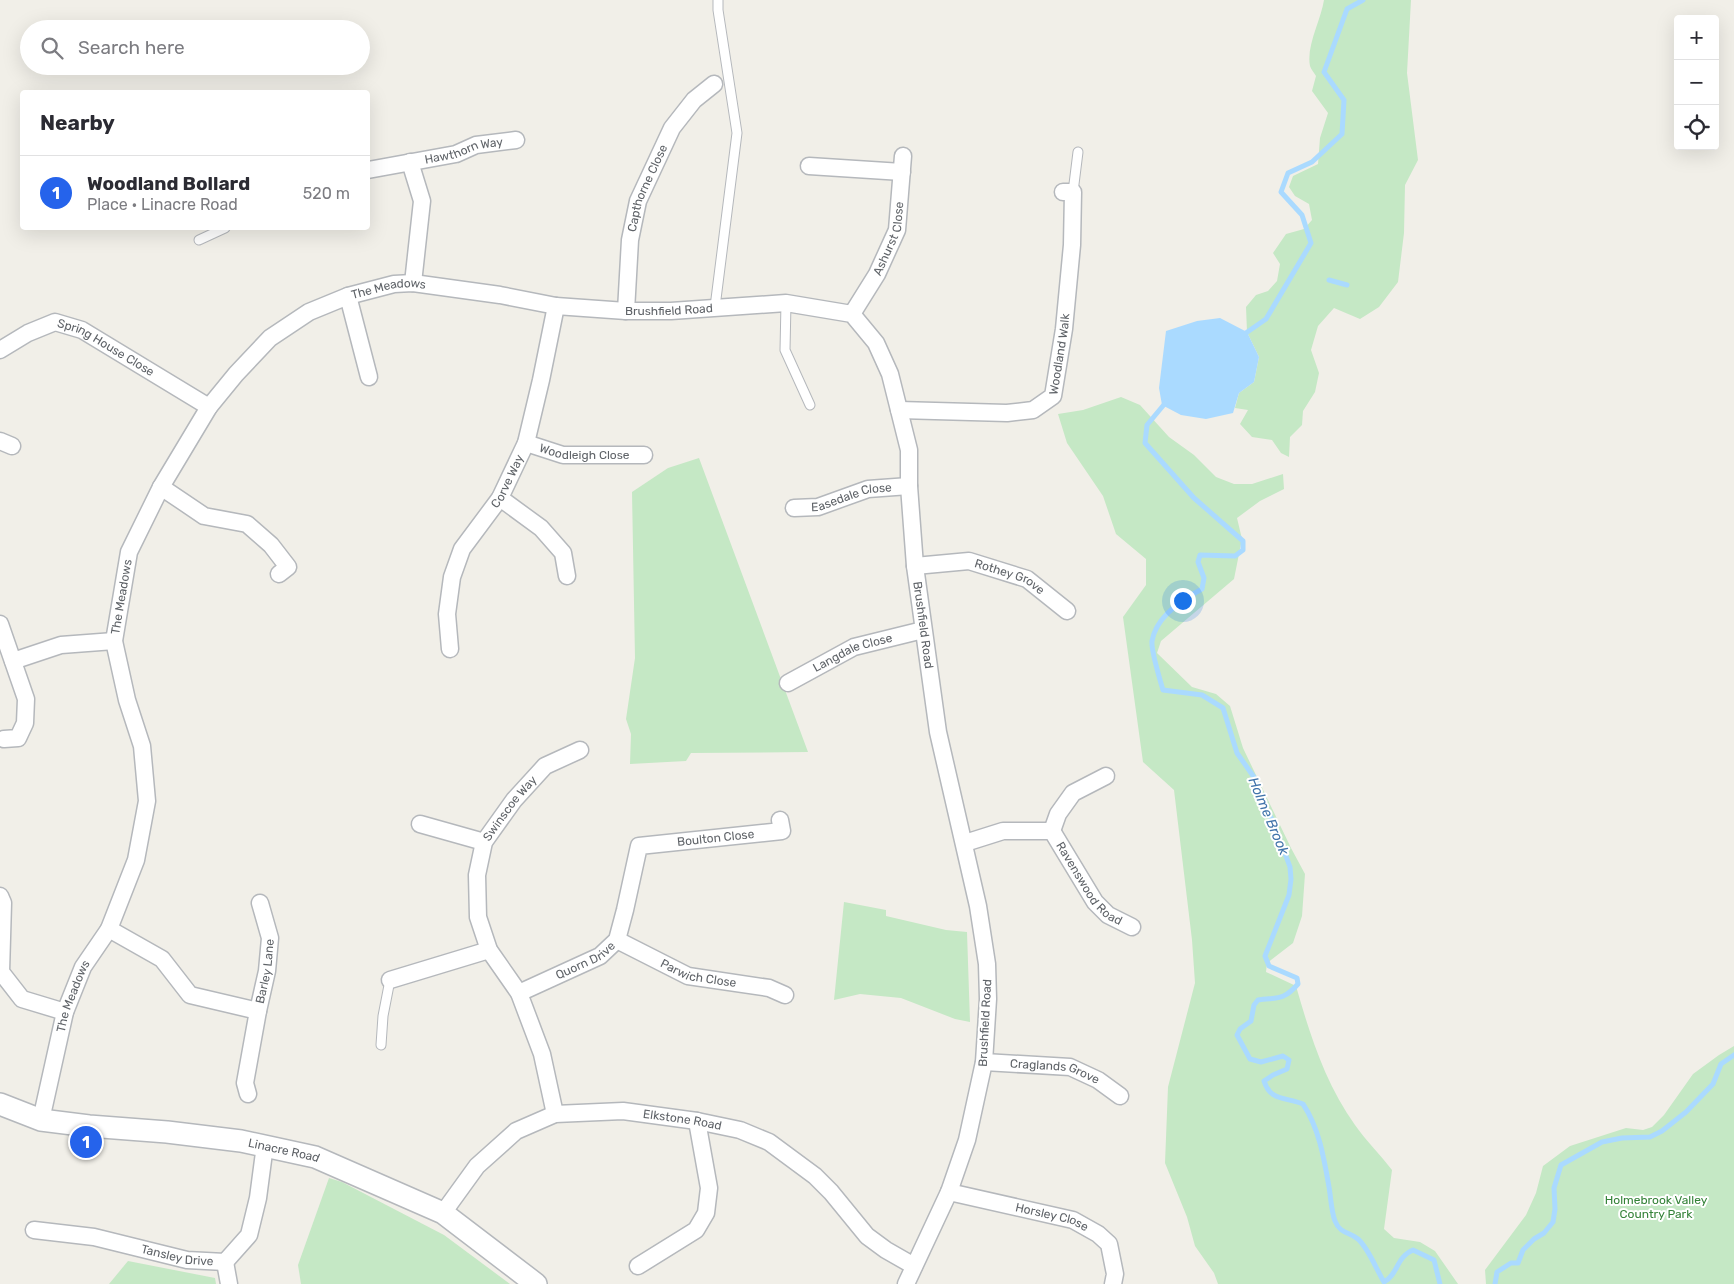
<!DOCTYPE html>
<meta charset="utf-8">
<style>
:root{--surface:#fff;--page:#f2f2f3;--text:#2b2b33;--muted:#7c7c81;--line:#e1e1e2;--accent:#2563eb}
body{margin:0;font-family:Rubik,sans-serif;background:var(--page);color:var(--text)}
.controls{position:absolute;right:15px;top:15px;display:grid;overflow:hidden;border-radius:5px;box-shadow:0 5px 20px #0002}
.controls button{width:45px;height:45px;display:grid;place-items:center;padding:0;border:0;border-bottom:1px solid var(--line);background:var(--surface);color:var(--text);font:25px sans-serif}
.you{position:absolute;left:1182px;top:600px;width:18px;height:18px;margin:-12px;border:4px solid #fff;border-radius:50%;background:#1a73e8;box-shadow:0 0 0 8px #1a73e833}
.badge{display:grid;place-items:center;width:32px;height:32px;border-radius:50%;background:var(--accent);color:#fff;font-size:16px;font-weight:700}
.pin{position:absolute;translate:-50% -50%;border:2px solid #fff;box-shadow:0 1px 5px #0006}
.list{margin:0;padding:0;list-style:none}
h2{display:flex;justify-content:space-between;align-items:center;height:65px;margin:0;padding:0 20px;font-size:21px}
h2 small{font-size:16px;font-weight:400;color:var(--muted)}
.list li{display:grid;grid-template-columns:32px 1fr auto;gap:15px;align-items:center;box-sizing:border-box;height:75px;padding:0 20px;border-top:1px solid var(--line)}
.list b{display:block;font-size:19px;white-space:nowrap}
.list p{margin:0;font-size:16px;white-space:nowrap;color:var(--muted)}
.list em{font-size:16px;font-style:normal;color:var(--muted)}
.icon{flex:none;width:28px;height:28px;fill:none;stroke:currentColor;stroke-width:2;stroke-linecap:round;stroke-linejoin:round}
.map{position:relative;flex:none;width:1734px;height:1284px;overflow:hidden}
.search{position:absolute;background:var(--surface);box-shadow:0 5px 20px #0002;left:20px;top:20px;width:350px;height:55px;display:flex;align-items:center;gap:12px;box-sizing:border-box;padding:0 18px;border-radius:28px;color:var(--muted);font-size:19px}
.panel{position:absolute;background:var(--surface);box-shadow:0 5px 20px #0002;left:20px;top:90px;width:350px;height:140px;border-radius:5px}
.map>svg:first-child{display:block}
.green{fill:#c5e8c5}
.water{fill:#aadaff}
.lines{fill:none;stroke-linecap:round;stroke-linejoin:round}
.stream{stroke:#aadaff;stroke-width:5}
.service-casing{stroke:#b5b8bc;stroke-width:11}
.minor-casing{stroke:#b5b8bc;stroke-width:19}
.tertiary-casing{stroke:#b5b8bc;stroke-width:24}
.service{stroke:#fff;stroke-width:9}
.minor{stroke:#fff;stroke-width:16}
.tertiary{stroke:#fff;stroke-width:21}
.labels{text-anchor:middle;stroke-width:4;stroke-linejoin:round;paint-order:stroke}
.street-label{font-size:12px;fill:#5f6368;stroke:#fff}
.park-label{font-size:12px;fill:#348238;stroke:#fff}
.water-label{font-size:14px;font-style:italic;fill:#4174aa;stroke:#fff}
</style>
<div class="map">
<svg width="1734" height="1284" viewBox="0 0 1734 1284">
<rect width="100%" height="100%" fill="#f1efe8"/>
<g class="green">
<path d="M1324 0H1411L1407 73 1418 160 1405 185 1404 233 1398 282 1379 307 1360 319 1334 308 1318 326 1311 350 1319 373 1315 392 1303 411 1302 425 1290 437 1289 457 1281 453 1272 440 1252 437 1240 424 1248 410 1235 408 1239 393 1254 382 1259 357 1247 332 1246 307 1256 295 1268 291 1277 281 1280 264 1273 253 1286 234 1304 229 1312 220 1309 204 1295 196 1289 187 1293 176 1318 164 1320 138 1328 113 1312 91 1316 76C1314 73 1311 69 1310 66 1306 46 1321 20 1324 0Z"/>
<path d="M1121 397 1140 405 1169 437 1194 455 1216 477 1234 484H1252L1283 474 1284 489 1260 501 1237 518 1242 539 1234 579 1161 641 1157 653 1192 687 1216 694 1230 706 1243 748 1291 848 1305 874 1302 916 1293 943 1267 963 1266 972 1296 986C1310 1035 1325 1083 1355 1125 1366 1141 1380 1154 1392 1170L1384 1229 1394 1238 1420 1242 1435 1251 1458 1284H1218L1214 1273 1195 1246 1187 1217 1165 1163 1168 1087 1195 983 1192 940 1174 790 1143 762 1123 617 1146 585V559L1116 534 1103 496 1067 443 1058 414 1083 410Z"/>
<path d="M699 458 808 752 691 753 686 761 630 764 631 734 626 719 635 658 632 492 668 468Z"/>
<path d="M844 902 886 910V916L946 930 967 932 970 1022 955 1019 901 998 860 994 834 1000Z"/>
<path d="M1734 1046V1284H1486L1485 1270 1526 1215 1536 1193 1543 1166 1570 1146 1626 1128 1643 1130 1652 1127 1664 1115 1693 1074 1719 1055Z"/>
<path d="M329 1178 342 1182 444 1235 510 1284H301L298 1265Z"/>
<path d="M128 1261 215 1278 216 1284H109Z"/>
</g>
<path class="water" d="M1220 318 1247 332 1259 357 1254 382 1239 393 1233 413 1206 419 1181 415 1162 405 1159 388 1166 331 1197 321Z"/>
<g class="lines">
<g class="stream">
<path d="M1329 280 1347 285"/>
<path d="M1243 335 1266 319 1311 243 1302 215 1281 192 1288 173 1312 162 1342 134 1344 100 1324 72 1347 9 1363 0"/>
<path d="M1167 401 1147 425 1145 443 1194 498 1243 541V550L1235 556 1200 555 1198 562 1204 578 1202 589C1183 599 1156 617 1152 641 1151 650 1160 680 1163 690L1202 695 1223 708 1237 753 1256 780 1262 803 1273 821 1290 867 1291 879 1289 895 1265 956 1269 966 1297 978 1298 984C1283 1001 1278 997 1258 1000L1254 1005 1251 1021 1240 1029 1237 1035 1250 1059 1261 1062 1283 1056 1289 1060 1287 1069 1273 1075 1264 1081C1270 1101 1286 1097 1303 1104 1319 1128 1324 1158 1329 1187 1331 1198 1331 1210 1335 1221 1340 1234 1350 1232 1358 1239 1369 1249 1376 1269 1384 1282 1398 1275 1396 1257 1413 1250L1434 1260 1440 1284"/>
<path d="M1495 1284 1497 1272 1511 1263H1518L1523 1250 1534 1239 1544 1233 1553 1222 1555 1209 1554 1188 1561 1165 1602 1142 1622 1138 1650 1137 1662 1131 1686 1112 1713 1084 1721 1064 1734 1055"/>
</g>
<defs>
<g id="service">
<path d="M1073 192 1078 152"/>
<path d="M199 240 225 228"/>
<path d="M786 303 785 350 810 405"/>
<path d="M715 307 737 133 718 10V0"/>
<path d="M381 1045 383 1016 390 980"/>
</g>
<g id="minor">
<path d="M410 162 422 201 413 283"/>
<path d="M809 166 902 172"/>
<path id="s1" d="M368 170 456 154 476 145 516 140"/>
<path d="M348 296 369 377"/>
<path id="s2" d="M626 311 630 240 638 201 672 128 694 100 714 84"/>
<path id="s3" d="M852 314 877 274 897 230 903 156"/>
<path id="s4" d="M0 350 28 333 55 322 82 330 209 407"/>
<path id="s5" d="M899 410 1007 413 1033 410 1053 396 1064 329 1072 245 1073 192H1063"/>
<path d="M0 441 12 446"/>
<path id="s6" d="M526 443 563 455H644"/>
<path d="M161 487 204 516 247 524 271 545 288 567 279 574"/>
<path d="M500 498 541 528 563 553 567 576"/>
<path id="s7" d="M794 508 818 507 868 489 909 486"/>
<path id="s8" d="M915 566 969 561 1027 579 1067 611"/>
<path d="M0 624 26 699 25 723 18 738 4 739"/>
<path id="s9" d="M450 649 447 614 452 577 462 549 500 498 526 443 541 380 556 306"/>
<path d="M13 661 61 645 114 641"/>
<path id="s10" d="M788 683 854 647 923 630"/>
<path d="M420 824 484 842"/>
<path d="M1052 831 1058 814 1073 793 1106 776"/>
<path id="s11" d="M965 843 1003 831H1052L1095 902 1108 915 1132 927"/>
<path d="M0 896 3 903 1 972 22 999 65 1012"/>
<path d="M109 929 162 959 190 995 258 1011"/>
<path id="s12" d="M617 940 688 976 769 988 785 995"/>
<path d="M390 980 489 950"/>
<path id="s13" d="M519 993 600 956 617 940 625 910 639 846 782 831 780 820"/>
<path id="s14" d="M984 1062 1070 1067 1098 1080 1120 1096"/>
<path id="s15" d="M248 1094 245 1083 258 1011 267 971 270 938 260 903"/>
<path id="s16" d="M555 1114 542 1054 519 993 489 950 478 917 477 875 484 842 514 800 545 766 580 750"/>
<path id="s17" d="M41 1120 65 1012 83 967 109 929 136 860 147 801 142 746 127 700 114 641 129 552 161 487 209 407 236 374 270 338 309 312 348 296 394 284 413 283 500 295 556 306 626 311H671L786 303 852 314 876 343 890 374 909 450V486L915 566 938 732 978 906 987 964 988 999 984 1062 967 1140 949 1192 906 1284"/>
<path id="s18" d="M949 1192 1073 1220 1098 1234 1109 1244 1115 1274 1113 1284"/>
<path id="s19" d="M443 1213 477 1166 516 1131 555 1114 623 1111 697 1121 740 1130 769 1142 815 1176 831 1192 867 1236 886 1250 914 1266"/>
<path id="s20" d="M34 1230 94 1237 187 1260 225 1262 249 1235 258 1198 265 1145"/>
<path d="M225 1262 229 1284"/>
<path d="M638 1266 696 1230 706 1213 709 1188 697 1121"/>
</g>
<g id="tertiary">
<path id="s21" d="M0 1104 41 1120 89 1126 167 1132 241 1141 315 1157 443 1213 536 1284"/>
</g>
</defs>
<use href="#service" class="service-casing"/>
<use href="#minor" class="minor-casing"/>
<use href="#tertiary" class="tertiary-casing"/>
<use href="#service" class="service"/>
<use href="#minor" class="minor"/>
<use href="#tertiary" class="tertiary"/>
</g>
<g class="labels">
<g class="street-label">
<text dy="4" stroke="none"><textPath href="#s1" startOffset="98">Hawthorn Way</textPath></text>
<text dy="4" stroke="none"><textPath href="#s2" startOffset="126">Capthorne Close</textPath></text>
<text dy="4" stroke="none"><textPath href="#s3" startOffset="85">Ashurst Close</textPath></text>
<text dy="4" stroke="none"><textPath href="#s17" startOffset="982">The Meadows</textPath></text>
<text dy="4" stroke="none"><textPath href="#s17" startOffset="1265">Brushfield Road</textPath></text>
<text dy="4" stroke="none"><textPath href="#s4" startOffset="119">Spring House Close</textPath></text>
<text dy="4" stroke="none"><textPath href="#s5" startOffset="201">Woodland Walk</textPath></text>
<text dy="4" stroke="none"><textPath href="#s6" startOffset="60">Woodleigh Close</textPath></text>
<text dy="4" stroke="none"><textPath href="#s9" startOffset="184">Corve Way</textPath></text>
<text dy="4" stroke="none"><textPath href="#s7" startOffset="59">Easedale Close</textPath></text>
<text dy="4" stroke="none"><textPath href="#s8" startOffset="98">Rothey Grove</textPath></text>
<text dy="4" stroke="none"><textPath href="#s17" startOffset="548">The Meadows</textPath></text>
<text dy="4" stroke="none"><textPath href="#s17" startOffset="1775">Brushfield Road</textPath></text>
<text dy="4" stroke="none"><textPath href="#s10" startOffset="72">Langdale Close</textPath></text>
<text dy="4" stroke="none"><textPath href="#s16" startOffset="332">Swinscoe Way</textPath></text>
<text dy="4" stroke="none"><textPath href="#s13" startOffset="286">Boulton Close</textPath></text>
<text dy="4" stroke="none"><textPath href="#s11" startOffset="154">Ravenswood Road</textPath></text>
<text dy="4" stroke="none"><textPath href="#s13" startOffset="74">Quorn Drive</textPath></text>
<text dy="4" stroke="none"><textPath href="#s15" startOffset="125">Barley Lane</textPath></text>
<text dy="4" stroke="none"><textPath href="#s12" startOffset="89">Parwich Close</textPath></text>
<text dy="4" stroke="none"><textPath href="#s17" startOffset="128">The Meadows</textPath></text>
<text transform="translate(985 1023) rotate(-87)" y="4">Brushfield Road</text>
<text dy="4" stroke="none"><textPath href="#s14" startOffset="72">Craglands Grove</textPath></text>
<text dy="4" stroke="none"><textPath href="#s19" startOffset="281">Elkstone Road</textPath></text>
<text dy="4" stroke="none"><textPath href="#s21" startOffset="289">Linacre Road</textPath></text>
<text dy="4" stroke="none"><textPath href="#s18" startOffset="106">Horsley Close</textPath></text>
<text dy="4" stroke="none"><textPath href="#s20" startOffset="146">Tansley Drive</textPath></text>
</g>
<g class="park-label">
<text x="1656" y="1204">Holmebrook Valley<tspan x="1656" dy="14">Country Park</tspan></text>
</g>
<g class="water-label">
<text transform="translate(1269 816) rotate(67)" y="5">Holme Brook</text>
</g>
</g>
</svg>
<div class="controls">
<button>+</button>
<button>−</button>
<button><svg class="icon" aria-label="locate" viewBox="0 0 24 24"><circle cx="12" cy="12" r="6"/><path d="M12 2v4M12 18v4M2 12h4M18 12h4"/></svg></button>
</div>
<div class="you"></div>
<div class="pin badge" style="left:86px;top:1142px">1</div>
<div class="search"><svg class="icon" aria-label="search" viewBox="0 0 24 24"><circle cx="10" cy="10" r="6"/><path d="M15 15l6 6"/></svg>Search here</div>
<section class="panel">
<h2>Nearby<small></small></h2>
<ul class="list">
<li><span class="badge">1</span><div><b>Woodland Bollard</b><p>Place · Linacre Road</p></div><em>520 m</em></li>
</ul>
</section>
</div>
